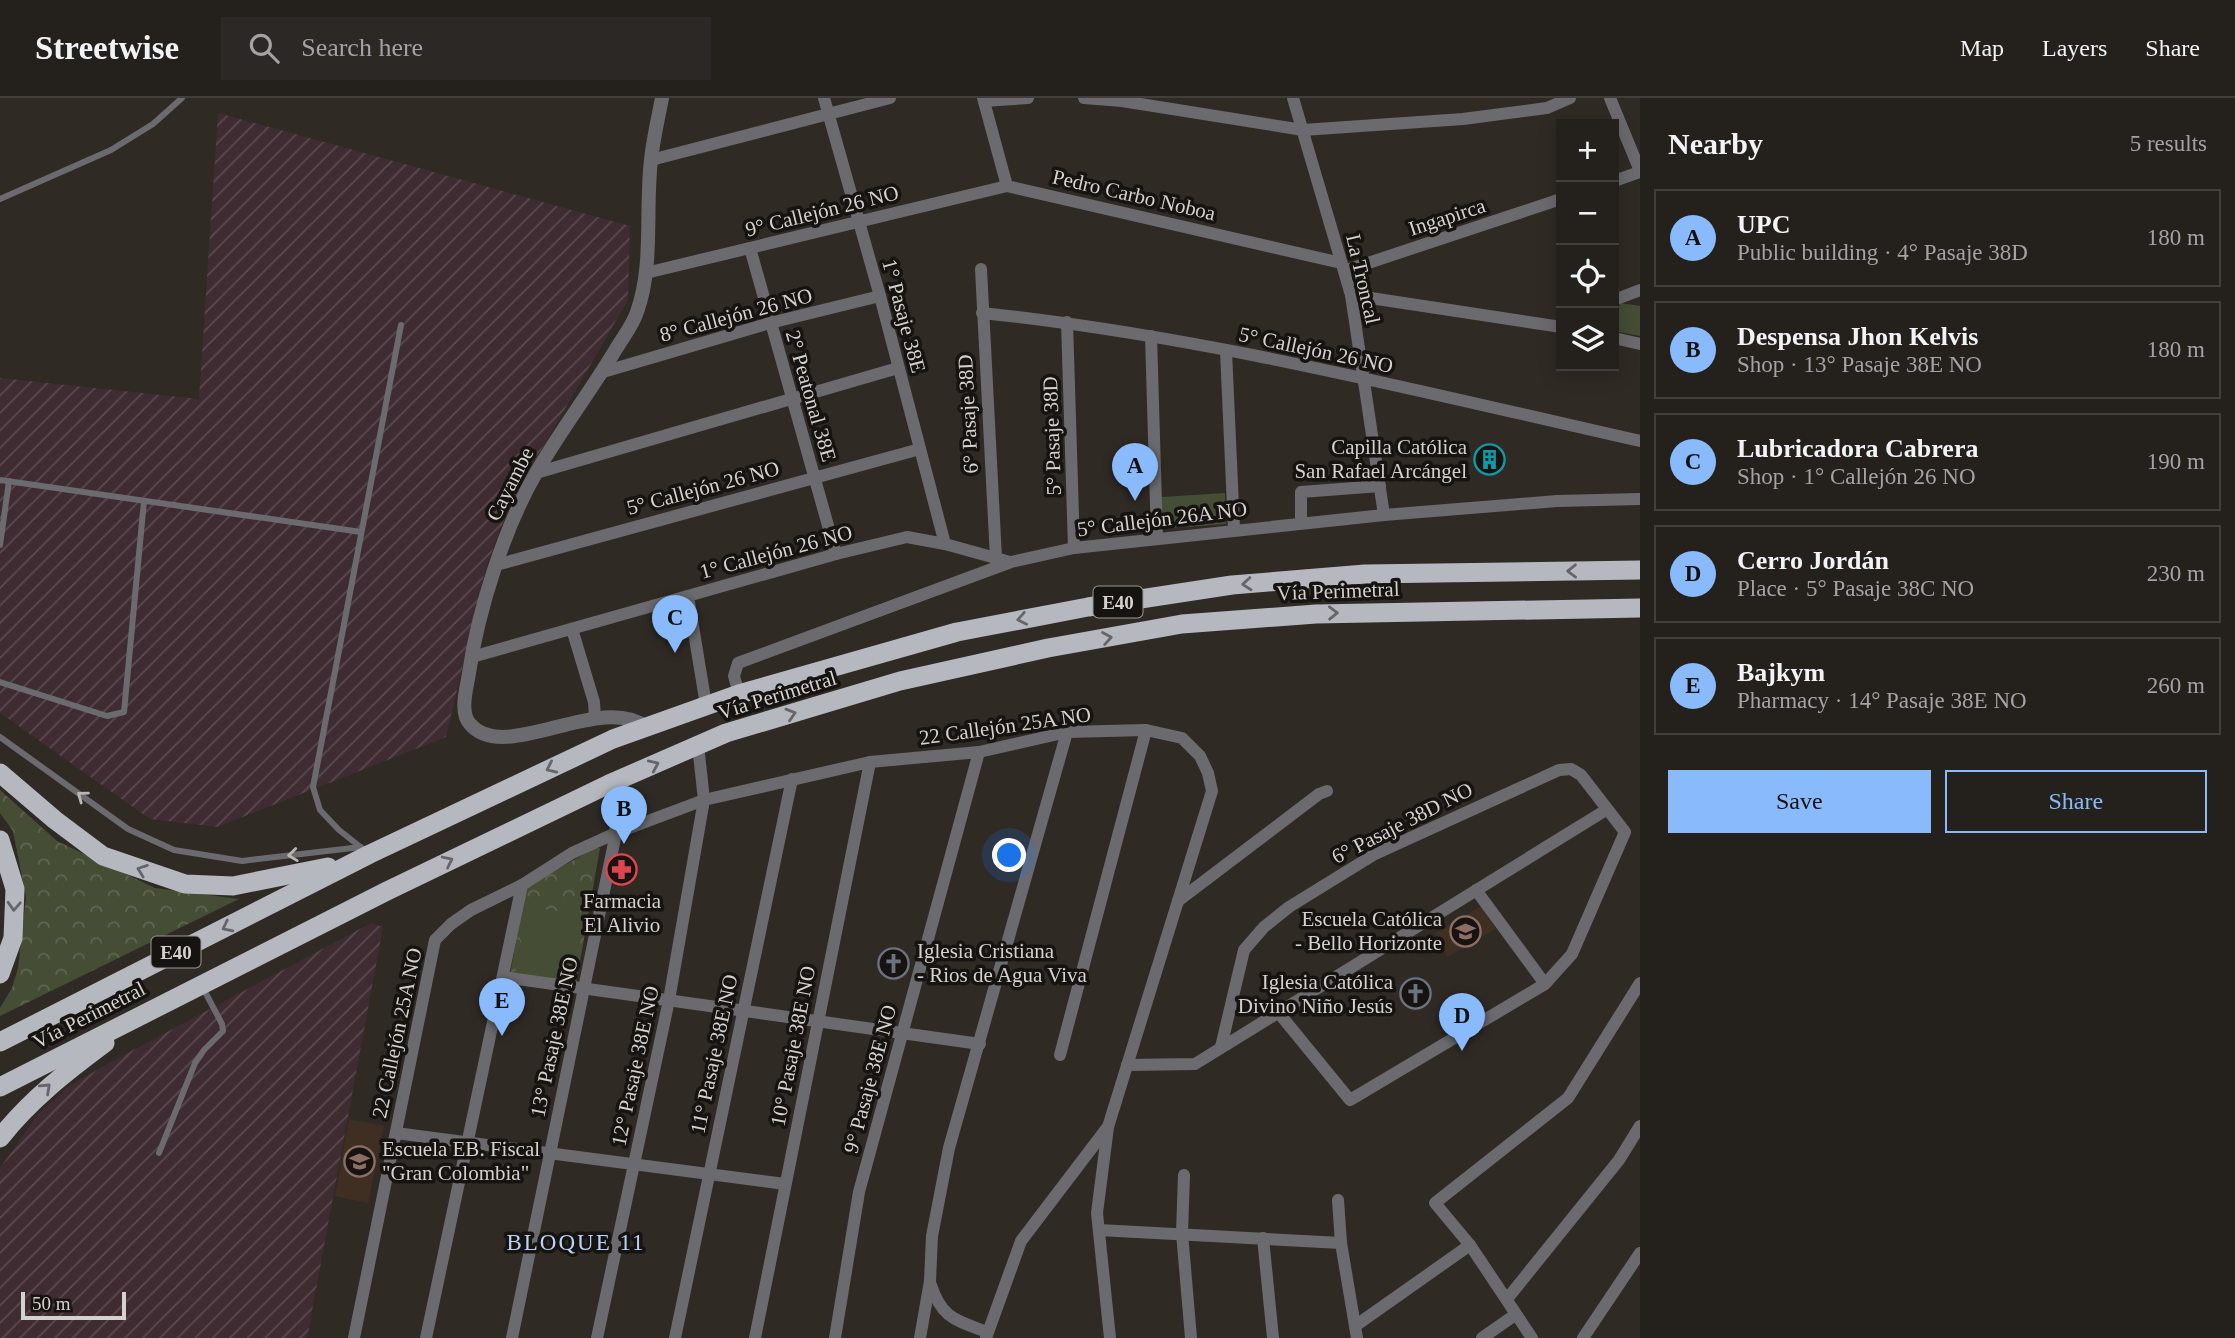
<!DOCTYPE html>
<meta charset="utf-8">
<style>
:root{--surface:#24201c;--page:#2c2825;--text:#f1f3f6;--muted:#a3a3a3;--line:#413e3b;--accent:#89bafc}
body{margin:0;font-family:Georgia,serif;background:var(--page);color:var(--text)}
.controls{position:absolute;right:21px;top:21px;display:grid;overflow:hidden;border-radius:0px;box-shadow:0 4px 18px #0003}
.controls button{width:63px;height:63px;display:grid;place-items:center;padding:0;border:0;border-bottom:2px solid var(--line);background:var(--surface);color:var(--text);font:35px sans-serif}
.scale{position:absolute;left:21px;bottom:18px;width:105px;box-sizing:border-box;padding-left:7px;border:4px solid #d5d1ce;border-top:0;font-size:19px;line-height:24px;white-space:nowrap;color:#d5d1ce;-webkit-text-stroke:5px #161311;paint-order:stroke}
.you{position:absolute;left:1010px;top:758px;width:24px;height:24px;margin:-18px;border:5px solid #fff;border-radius:50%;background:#1a73e8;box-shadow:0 0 0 10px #1a73e833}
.badge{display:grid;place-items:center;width:46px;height:46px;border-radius:50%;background:var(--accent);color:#111;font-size:23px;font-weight:700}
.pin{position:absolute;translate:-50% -58px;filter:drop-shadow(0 2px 4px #0008)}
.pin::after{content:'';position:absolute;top:37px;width:24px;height:21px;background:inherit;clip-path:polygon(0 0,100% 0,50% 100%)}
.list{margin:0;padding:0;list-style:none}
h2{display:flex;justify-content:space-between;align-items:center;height:91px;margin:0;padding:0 28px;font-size:30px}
h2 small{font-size:23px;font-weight:400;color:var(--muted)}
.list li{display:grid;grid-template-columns:46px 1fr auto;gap:21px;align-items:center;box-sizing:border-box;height:98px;margin:0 14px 14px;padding:0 14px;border:2px solid var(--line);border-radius:0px}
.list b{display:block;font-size:26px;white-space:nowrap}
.list p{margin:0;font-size:23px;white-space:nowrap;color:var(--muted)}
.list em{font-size:23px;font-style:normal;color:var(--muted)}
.actions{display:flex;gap:14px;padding:21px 28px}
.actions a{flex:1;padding:16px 0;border:2px solid var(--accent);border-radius:0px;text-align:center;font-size:24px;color:var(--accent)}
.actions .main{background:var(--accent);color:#111}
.icon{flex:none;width:38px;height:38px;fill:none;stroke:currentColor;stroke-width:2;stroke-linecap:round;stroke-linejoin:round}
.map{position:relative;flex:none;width:1640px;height:1240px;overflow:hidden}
header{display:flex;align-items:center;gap:42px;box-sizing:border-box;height:98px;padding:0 35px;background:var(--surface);border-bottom:2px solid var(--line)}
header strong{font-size:33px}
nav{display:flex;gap:38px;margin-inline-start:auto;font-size:24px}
.search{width:490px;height:63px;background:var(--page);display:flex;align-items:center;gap:18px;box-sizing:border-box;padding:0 24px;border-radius:0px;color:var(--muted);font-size:26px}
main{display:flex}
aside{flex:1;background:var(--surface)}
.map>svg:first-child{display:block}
.industrial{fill:url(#industrial-furrows)}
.education{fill:#3e2f22}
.forest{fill:url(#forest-crowns)}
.pitch{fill:#454d35}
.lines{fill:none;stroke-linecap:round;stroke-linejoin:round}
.service{stroke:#6b6b6f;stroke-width:6}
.minor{stroke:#6b6b6f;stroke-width:12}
.tertiary{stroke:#6b6b6f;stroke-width:14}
.trunk{stroke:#b6b8c0;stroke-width:19}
.oneway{stroke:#666668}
.oneway2{stroke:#bab8b6}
.labels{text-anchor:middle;stroke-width:7;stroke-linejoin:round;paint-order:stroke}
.shield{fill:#161311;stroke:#9c9895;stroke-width:2}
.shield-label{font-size:19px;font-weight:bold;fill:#d5d1ce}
.street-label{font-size:21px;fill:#d5d1ce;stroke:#161311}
.poi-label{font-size:21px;fill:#d5d1ce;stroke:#161311;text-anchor:end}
.neighbourhood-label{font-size:23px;letter-spacing:2px;fill:#b8d4f9;stroke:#161311}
</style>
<header>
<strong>Streetwise</strong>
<div class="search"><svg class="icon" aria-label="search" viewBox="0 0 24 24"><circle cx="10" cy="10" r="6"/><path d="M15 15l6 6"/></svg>Search here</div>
<nav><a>Map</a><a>Layers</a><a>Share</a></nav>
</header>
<main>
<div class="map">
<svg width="1640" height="1240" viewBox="0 0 1640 1240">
<defs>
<pattern id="industrial-furrows" width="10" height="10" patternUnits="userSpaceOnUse" patternTransform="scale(1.75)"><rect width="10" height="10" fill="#3f2c32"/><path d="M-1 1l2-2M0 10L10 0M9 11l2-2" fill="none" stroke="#5a4a4e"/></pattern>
<pattern id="forest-crowns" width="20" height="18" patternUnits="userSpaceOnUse" patternTransform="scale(1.75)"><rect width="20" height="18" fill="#454d35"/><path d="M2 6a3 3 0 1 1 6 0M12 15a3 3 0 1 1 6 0" fill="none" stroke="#5f6651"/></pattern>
</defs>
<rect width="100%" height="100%" fill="#302a25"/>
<g class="industrial">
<path d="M218 15 630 128 628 202 526 378 504 422 486 469 446 639 217 729 150 721 0 615V280L199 301Z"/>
<path d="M371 825 383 829 307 1240H0V1070L39 1015 69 988 111 964Z"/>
</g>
<g class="education">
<path d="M1483 807 1496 831 1447 859 1435 835Z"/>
<path d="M349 1021 384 1028 368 1105 335 1098Z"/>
</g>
<g class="forest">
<path d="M0 692 57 743 155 790 239 801 0 918V910L12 890 18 870 26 799 13 733 0 715Z"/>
<path d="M595 750H600L576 886 510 877 526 789Z"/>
</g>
<g class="pitch">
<path d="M1620 205 1640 208V238L1614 233Z"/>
<path d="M1225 395 1226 426 1160 431 1161 399Z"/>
<path d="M526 808 581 817 571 885 515 877 521 843H526L520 842Z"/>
</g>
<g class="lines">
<g class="service">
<path d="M0 101 111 52 153 26 182 0"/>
<path d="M0 382 361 434"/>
<path d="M0 447 9 383"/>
<path d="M0 584 107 618 124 614 144 403"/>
<path d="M0 639 128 731 174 752 242 763 361 749"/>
<path d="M368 755 339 732 320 712 313 689 401 227"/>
<path d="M159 1055 195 965 204 952 223 933 222 926 203 890"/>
</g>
<g class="minor">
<path d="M824 0 880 198 945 446"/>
<path d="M983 0 1007 88"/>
<path d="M1084 0 1122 3 1303 32 1463 21 1547 10 1570 0"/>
<path d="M1293 0 1351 197 1384 417"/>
<path d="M1610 0 1640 73"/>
<path d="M984 3 1028 0"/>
<path d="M651 62 890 0"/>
<path d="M1614 83 1640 74"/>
<path d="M750 150 836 456"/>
<path d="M981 171 996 460"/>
<path d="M1344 173 1561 101"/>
<path d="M646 175 1007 88 1341 165"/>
<path d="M1351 197 1561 229"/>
<path d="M1614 202 1640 192"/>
<path d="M982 215C1204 238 1422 294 1640 343"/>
<path d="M1067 224 1074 450"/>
<path d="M1151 238 1157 440"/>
<path d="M1614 240 1640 246"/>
<path d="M1226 253 1234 431"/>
<path d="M603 274 770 225 880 198"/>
<path d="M536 375 898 270"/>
<path d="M1301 425V394L1380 388"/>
<path d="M496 467 920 351"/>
<path d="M688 498 706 607"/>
<path d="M572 531 594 604 595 620"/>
<path d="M472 559 836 456 907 439 945 446 1010 464"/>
<path d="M739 596 734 578 738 565 1011 464 1074 450 1384 417 1557 403 1640 401"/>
<path d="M1476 792 1545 886"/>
<path d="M1178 803 1319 696 1327 693"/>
<path d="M503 879 980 946"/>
<path d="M1221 949 1244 852 1264 829 1289 809 1375 756 1559 672 1571 671 1581 677 1625 734 1572 856 1545 886 1350 1002 1278 914"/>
<path d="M1060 957 1146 632"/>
<path d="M1127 967 1195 966 1606 712"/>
<path d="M396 1035 785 1086"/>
<path d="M1184 1077 1182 1135 1191 1240"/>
<path d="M1338 1102 1341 1145 1357 1240"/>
<path d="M1099 1132 1341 1145"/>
<path d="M1263 1140 1273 1240"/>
<path d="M931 1187C942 1221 956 1222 987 1234"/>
<path d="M1507 1201 1619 1062 1640 1028"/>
<path d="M1355 1228 1470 1147"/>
<path d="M354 1240 435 842 451 826 471 812 522 787 572 755 616 735 704 702 870 664 979 654 1067 634 1146 632 1182 640 1200 658 1208 675 1212 693 1108 1029 1097 1115 1110 1240"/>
<path d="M426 1240 522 787"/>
<path d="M512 1240 616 735 609 686"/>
<path d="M597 1240 669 902 704 702 698 647"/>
<path d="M675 1240 792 681"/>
<path d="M755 1240 870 664"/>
<path d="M835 1240 859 1094 979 654"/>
<path d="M920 1240 930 1183 932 1138 949 1050 1067 634"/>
<path d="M986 1240 1021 1143 1107 1030"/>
<path d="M1482 1240 1515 1217"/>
<path d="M1532 1240 1470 1147 1435 1105 1568 1000 1640 885"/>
<path d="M1583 1240 1640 1155"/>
</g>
<path class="tertiary" d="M646 629C600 594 504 667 470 626 459 614 467 589 469 575 478 513 504 430 536 375 560 333 591 293 616 251 623 239 633 227 637 214 654 166 645 113 651 62 653 42 658 21 662 0"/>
<g class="trunk">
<path d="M0 675 55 722 103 758 185 786 233 788 328 769"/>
<path d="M0 742 15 791 13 840 0 876"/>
<path d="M0 944 370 756 613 641 739 596 957 534 1088 509 1232 487 1365 476 1640 472"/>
<path d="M0 989 387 793 609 686 726 635 900 583 1048 550 1182 526 1316 516 1640 510"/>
<path d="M0 1040C30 1002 66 974 105 945"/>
</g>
</g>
<defs><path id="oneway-chevron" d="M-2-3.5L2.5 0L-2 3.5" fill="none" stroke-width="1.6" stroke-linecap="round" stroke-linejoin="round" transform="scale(1.75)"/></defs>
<g class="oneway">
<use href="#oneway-chevron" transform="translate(1572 473) rotate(179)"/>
<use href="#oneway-chevron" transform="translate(1247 486) rotate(175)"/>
<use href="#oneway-chevron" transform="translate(1333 515) rotate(-1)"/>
<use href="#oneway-chevron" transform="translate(1022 521) rotate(169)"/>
<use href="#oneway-chevron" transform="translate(1107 540) rotate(-10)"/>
<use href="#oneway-chevron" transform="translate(791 616) rotate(-17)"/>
<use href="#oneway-chevron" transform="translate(654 667) rotate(-24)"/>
<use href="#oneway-chevron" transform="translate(551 670) rotate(155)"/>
<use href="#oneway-chevron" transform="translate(448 763) rotate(-26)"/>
<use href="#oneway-chevron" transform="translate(142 772) rotate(-160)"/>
<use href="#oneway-chevron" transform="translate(14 808) rotate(93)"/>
<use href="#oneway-chevron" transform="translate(227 829) rotate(153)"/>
<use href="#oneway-chevron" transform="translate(46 990) rotate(-43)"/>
</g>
<g class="oneway2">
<use href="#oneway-chevron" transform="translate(82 698) rotate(-144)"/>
<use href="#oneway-chevron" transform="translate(293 757) rotate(173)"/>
</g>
<defs>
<symbol id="building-ring" viewBox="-11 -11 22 22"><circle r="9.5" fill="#161311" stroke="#0f9aa8" stroke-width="1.5"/><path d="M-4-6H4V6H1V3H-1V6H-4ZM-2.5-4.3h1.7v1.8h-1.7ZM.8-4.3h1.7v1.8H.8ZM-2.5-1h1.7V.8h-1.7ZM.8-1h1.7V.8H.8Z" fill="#0f9aa8"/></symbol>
<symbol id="pharmacy-ring" viewBox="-11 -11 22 22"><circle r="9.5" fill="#161311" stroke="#e0444e" stroke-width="1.5"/><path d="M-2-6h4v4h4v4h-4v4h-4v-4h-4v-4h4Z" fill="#e0444e"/></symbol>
<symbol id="school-ring" viewBox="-11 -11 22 22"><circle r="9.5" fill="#161311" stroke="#8d6e63" stroke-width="1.5"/><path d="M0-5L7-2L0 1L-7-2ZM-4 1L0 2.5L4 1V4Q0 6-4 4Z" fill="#8d6e63"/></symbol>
<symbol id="church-ring" viewBox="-11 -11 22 22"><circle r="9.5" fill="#161311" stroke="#6b7280" stroke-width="1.5"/><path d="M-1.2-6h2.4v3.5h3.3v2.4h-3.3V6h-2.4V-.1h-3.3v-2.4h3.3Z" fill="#6b7280"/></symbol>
</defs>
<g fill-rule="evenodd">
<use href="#building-ring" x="1472" y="344" width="35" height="35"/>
<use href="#pharmacy-ring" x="604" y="754" width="35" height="35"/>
<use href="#school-ring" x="1448" y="816" width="35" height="35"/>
<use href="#church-ring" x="876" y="848" width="35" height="35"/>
<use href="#church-ring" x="1398" y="878" width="35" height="35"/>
<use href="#school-ring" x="342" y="1046" width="35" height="35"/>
</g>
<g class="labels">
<g class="shield">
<rect x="1093.5" y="488.5" width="49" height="31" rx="5"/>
<rect x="151.5" y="838.5" width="49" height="31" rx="5"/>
</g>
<g class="shield-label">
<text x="1118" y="511">E40</text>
<text x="176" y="861">E40</text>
</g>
<g class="street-label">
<text transform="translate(1134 97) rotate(13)" y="7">Pedro Carbo Noboa</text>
<text transform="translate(822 113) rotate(-14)" y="7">9° Callejón 26 NO</text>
<text transform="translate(1447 119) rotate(-18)" y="7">Ingapirca</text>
<text transform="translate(1363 181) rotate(77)" y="7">La Troncal</text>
<text transform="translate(736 217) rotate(-15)" y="7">8° Callejón 26 NO</text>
<text transform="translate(904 218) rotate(75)" y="7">1° Pasaje 38E</text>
<text transform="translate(1316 252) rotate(12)" y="7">5° Callejón 26 NO</text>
<text transform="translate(811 298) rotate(74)" y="7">2° Peatonal 38E</text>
<text transform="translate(968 316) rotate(-93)" y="7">6° Pasaje 38D</text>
<text transform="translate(1052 338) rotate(-92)" y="7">5° Pasaje 38D</text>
<text transform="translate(510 386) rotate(-63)" y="7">Cayambe</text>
<text transform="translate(703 390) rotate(-15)" y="7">5° Callejón 26 NO</text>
<text transform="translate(1162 421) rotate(-7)" y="7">5° Callejón 26A NO</text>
<text transform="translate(776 454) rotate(-15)" y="7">1° Callejón 26 NO</text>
<text transform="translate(1338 493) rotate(-2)" y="7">Vía Perimetral</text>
<text transform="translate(777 597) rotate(-17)" y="7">Vía Perimetral</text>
<text transform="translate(1005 628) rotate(-8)" y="7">22 Callejón 25A NO</text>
<text transform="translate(1402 725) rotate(-27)" y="7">6° Pasaje 38D NO</text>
<text transform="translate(89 917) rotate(-27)" y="7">Vía Perimetral</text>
<text transform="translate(397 935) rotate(-78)" y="7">22 Callejón 25A NO</text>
<text transform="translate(554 939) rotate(-78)" y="7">13° Pasaje 38E NO</text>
<text transform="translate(793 948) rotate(-79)" y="7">10° Pasaje 38E NO</text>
<text transform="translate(714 956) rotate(-78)" y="7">11° Pasaje 38E NO</text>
<text transform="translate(635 968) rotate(-78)" y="7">12° Pasaje 38E NO</text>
<text transform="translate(870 981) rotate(-75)" y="7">9° Pasaje 38E NO</text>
</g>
<g class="poi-label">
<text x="1467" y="356">Capilla Católica<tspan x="1467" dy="24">San Rafael Arcángel</tspan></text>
<text x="622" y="810" text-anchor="middle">Farmacia<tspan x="622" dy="24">El Alivio</tspan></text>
<text x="1442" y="828">Escuela Católica<tspan x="1442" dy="24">- Bello Horizonte</tspan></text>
<text x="917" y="860" text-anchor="start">Iglesia Cristiana<tspan x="917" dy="24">- Rios de Agua Viva</tspan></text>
<text x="1393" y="891">Iglesia Católica<tspan x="1393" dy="24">Divino Niño Jesús</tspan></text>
<text x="382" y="1058" text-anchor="start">Escuela EB. Fiscal<tspan x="382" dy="24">"Gran Colombia"</tspan></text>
</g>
<g class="neighbourhood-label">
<text x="576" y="1152">BLOQUE 11</text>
</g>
</g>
</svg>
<div class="controls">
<button>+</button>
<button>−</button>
<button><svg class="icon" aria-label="locate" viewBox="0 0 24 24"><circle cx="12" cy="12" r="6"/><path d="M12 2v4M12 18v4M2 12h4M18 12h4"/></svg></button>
<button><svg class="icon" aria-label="layers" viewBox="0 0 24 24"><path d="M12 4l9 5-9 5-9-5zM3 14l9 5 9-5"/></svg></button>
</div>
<div class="scale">50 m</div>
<div class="you"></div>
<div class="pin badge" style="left:1135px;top:403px">A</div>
<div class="pin badge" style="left:624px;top:746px">B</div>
<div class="pin badge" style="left:675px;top:555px">C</div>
<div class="pin badge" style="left:1462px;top:953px">D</div>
<div class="pin badge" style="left:502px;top:938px">E</div>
</div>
<aside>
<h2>Nearby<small>5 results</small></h2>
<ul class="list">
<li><span class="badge">A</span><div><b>UPC</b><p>Public building · 4° Pasaje 38D</p></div><em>180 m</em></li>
<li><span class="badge">B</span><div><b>Despensa Jhon Kelvis</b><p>Shop · 13° Pasaje 38E NO</p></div><em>180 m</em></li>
<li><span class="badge">C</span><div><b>Lubricadora Cabrera</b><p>Shop · 1° Callejón 26 NO</p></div><em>190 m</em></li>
<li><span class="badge">D</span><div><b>Cerro Jordán</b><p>Place · 5° Pasaje 38C NO</p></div><em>230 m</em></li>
<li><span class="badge">E</span><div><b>Bajkym</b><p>Pharmacy · 14° Pasaje 38E NO</p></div><em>260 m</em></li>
</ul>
<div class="actions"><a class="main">Save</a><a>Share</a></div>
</aside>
</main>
